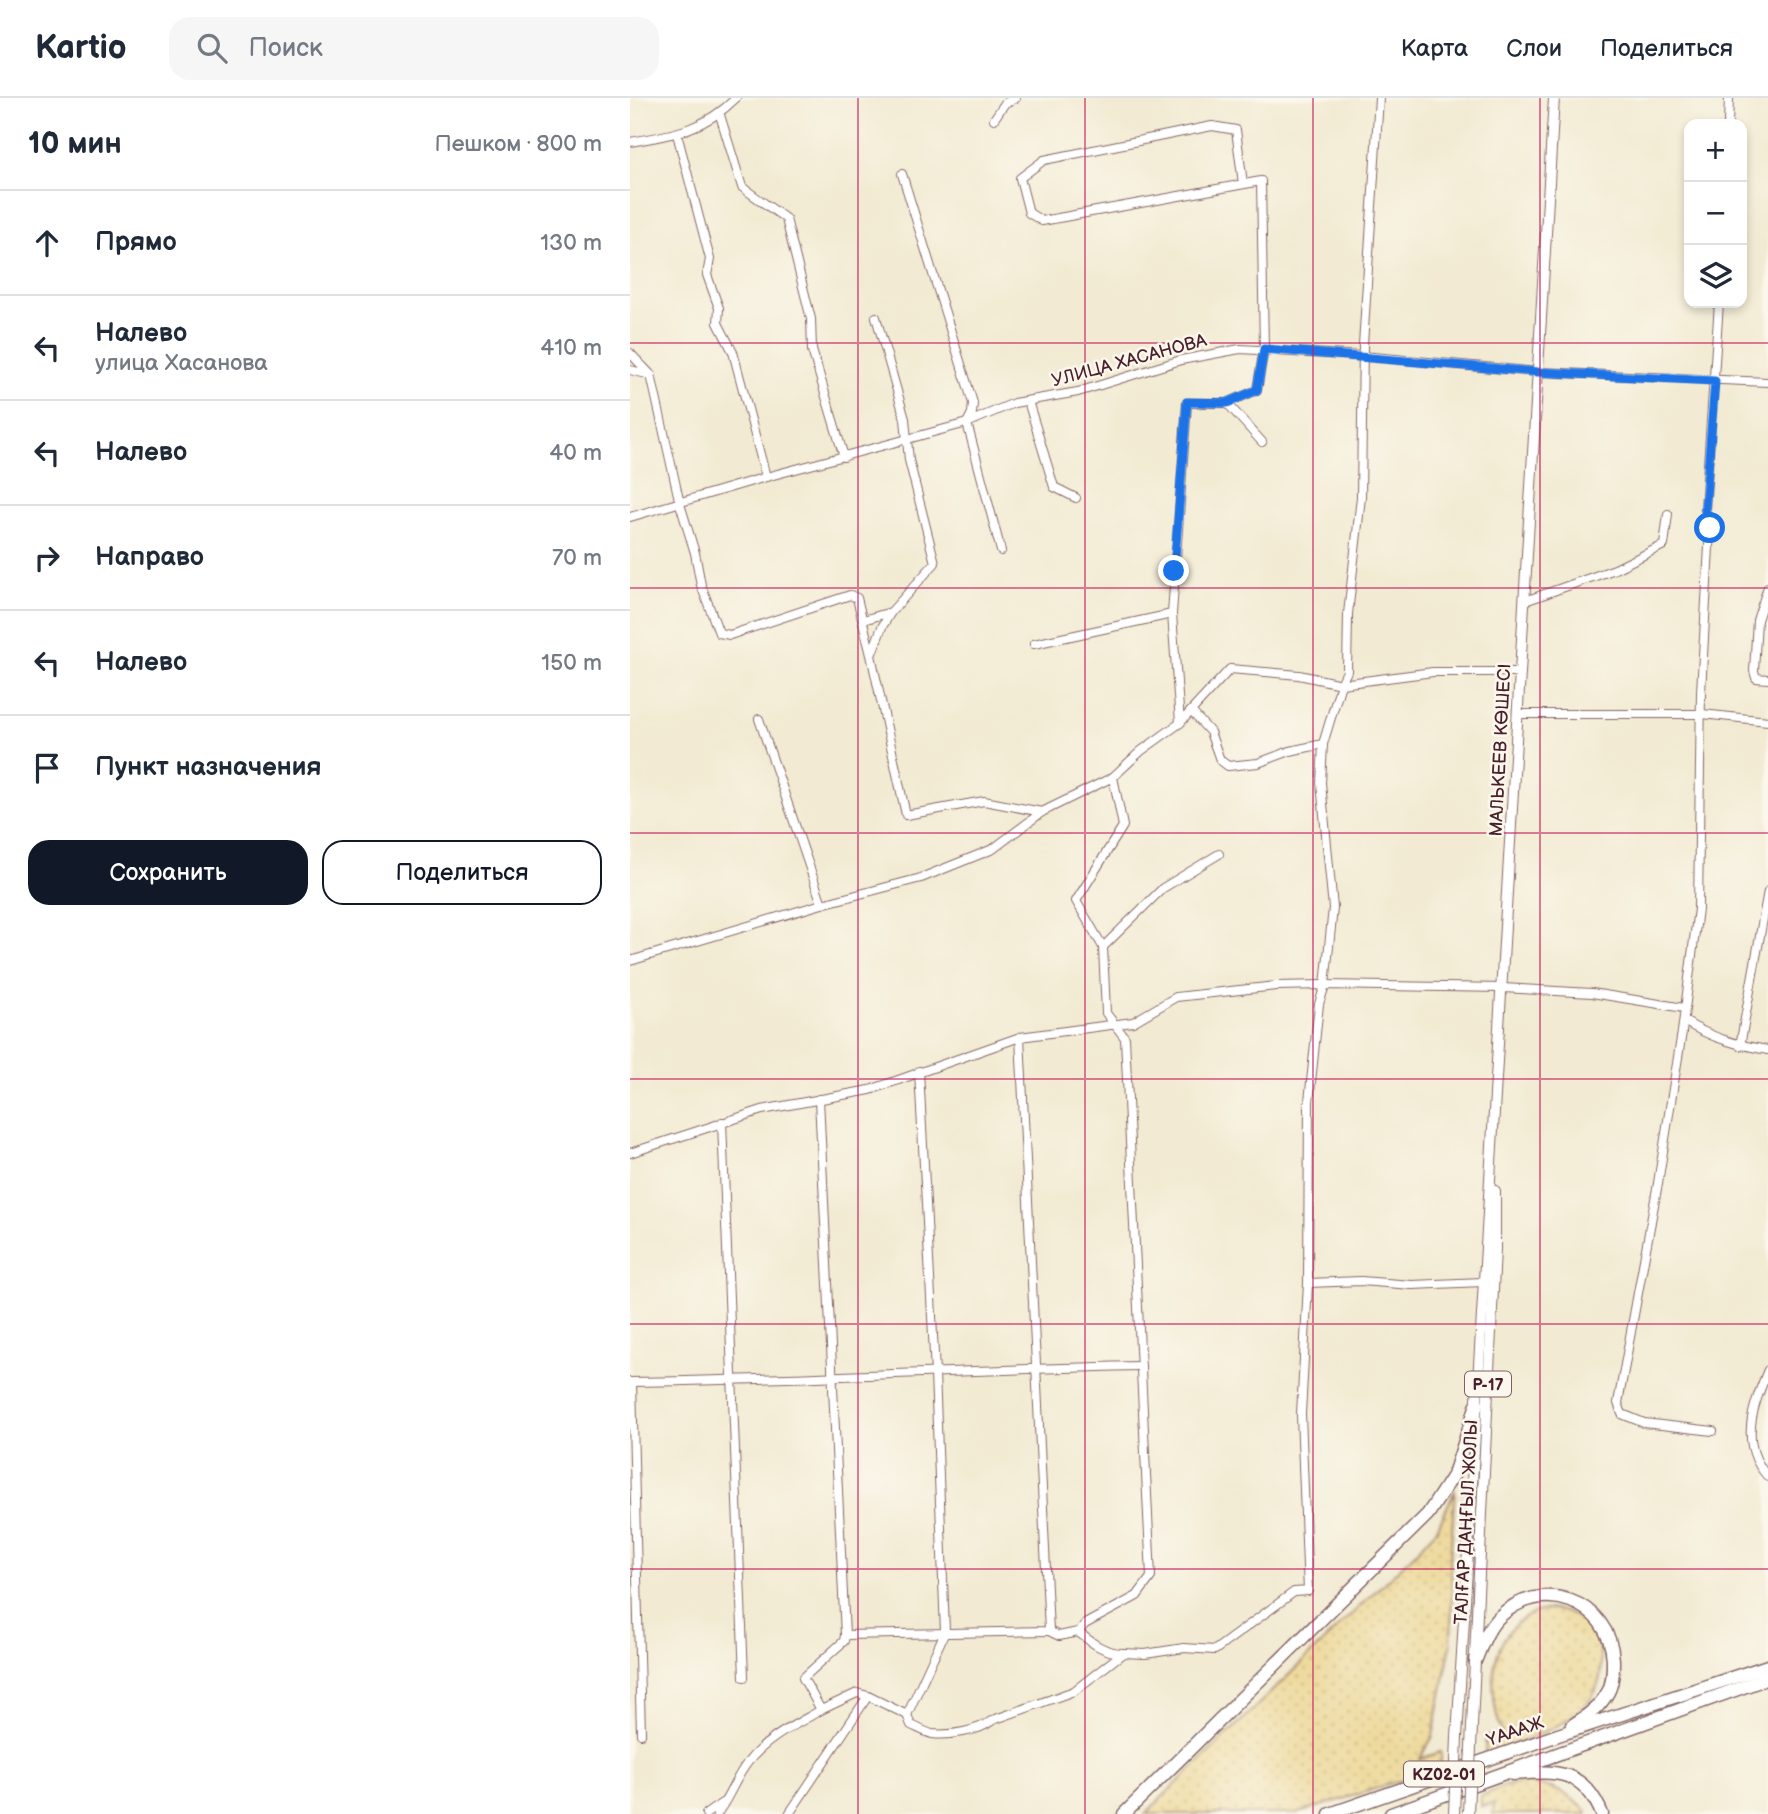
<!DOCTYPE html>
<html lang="ru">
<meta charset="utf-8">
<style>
:root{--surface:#fff;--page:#f6f6f7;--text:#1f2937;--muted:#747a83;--line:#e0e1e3;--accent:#111827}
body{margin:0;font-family:"Balsamiq Sans",sans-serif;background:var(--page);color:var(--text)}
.controls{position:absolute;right:21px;top:21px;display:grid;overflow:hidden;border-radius:14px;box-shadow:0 4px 10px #0003}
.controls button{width:63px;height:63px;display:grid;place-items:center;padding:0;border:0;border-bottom:2px solid var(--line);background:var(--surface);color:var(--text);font:35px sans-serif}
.stop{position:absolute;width:21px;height:21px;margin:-16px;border:5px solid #1a73e8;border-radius:50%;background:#fff}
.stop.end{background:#1a73e8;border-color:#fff;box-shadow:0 2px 7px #0008}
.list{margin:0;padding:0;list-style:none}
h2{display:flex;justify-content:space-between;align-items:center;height:91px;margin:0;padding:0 28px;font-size:30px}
h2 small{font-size:23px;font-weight:400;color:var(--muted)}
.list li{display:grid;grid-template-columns:46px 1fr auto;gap:21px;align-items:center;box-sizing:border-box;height:105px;padding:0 28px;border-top:2px solid var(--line)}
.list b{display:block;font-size:26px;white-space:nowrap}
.list p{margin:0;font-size:23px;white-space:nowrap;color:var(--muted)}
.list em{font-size:23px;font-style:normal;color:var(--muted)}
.actions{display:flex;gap:14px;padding:21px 28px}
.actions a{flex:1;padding:16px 0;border:2px solid var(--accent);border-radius:21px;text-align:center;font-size:24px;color:var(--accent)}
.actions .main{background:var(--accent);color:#fff}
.icon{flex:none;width:38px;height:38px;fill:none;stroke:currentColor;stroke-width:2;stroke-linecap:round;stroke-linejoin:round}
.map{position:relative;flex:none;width:1138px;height:1716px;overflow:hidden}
header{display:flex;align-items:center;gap:42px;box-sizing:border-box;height:98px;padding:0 35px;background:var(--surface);border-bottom:2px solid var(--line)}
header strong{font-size:33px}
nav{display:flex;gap:38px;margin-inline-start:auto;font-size:24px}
.search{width:490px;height:63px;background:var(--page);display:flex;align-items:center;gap:18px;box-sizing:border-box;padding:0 24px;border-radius:21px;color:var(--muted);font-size:26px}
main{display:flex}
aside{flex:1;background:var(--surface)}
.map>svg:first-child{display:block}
.sand{fill:url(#sand-dots);stroke:#9c7c64;stroke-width:2}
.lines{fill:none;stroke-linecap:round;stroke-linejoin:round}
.minor-casing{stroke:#856665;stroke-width:10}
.major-casing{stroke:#856665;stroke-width:12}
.highway-casing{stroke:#856665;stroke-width:15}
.minor{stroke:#fff;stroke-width:8}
.major{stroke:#fff;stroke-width:10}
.highway{stroke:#fff;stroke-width:12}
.major-bridge-casing{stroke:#856665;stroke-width:12;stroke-linecap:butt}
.major-bridge{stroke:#fff;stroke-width:10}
.route{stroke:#1a73e8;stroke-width:9}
.grid{fill:none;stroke:#c2185b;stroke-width:2;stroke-opacity:0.55}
.labels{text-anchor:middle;stroke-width:5;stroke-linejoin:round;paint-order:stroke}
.shield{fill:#fbf7ec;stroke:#7f6065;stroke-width:2}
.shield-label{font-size:16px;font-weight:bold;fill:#4a1f2b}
.street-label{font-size:18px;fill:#4a1f2b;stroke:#fbf7ec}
</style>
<header>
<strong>Kartio</strong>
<div class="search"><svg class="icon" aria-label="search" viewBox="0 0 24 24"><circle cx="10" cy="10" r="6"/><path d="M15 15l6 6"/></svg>Поиск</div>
<nav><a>Карта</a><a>Слои</a><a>Поделиться</a></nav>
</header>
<main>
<aside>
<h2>10 мин<small>Пешком · 800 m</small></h2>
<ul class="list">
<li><svg class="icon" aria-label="ahead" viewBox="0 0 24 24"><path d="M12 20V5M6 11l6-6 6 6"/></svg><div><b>Прямо</b></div><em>130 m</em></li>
<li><svg class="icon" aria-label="left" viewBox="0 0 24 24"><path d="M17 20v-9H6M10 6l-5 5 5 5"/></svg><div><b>Налево</b><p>улица Хасанова</p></div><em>410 m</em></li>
<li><svg class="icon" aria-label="left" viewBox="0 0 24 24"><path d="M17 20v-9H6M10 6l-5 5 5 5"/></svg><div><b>Налево</b></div><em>40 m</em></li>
<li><svg class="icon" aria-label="right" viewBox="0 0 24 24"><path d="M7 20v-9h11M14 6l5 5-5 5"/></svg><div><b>Направо</b></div><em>70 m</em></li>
<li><svg class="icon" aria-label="left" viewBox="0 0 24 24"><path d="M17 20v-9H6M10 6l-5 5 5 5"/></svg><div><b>Налево</b></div><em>150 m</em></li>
<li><svg class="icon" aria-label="arrive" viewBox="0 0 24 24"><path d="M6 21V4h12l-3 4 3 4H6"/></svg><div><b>Пункт назначения</b></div></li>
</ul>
<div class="actions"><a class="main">Сохранить</a><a>Поделиться</a></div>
</aside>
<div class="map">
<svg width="1138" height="1716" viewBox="0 0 1138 1716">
<defs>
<pattern id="sand-dots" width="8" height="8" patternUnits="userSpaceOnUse" patternTransform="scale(1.75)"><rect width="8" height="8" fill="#eeda9e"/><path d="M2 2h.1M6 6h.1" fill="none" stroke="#cebb88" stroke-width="1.8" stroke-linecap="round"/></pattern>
</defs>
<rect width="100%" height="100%" fill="#fbf7ec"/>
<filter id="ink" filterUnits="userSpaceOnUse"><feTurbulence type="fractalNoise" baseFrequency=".0143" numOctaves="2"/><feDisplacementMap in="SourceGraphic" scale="14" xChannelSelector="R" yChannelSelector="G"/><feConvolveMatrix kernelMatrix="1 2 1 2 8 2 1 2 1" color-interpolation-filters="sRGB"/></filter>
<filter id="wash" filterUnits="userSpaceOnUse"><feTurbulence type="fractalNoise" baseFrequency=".00686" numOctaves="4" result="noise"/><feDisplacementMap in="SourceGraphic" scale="28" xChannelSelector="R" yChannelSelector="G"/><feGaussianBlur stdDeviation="1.57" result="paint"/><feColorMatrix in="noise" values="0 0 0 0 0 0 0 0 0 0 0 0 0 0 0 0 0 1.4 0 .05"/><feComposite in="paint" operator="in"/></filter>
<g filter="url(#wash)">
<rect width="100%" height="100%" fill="#f2ead2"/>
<g class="sand">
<path d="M825 1392 820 1461 822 1489 821 1546 803 1638 790 1661 811 1654V1670L666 1716H515L785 1455 807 1431Z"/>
<path d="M920 1511C938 1513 959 1522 966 1542 993 1617 906 1637 855 1657L856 1639 872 1635C855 1587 859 1521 920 1511Z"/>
<path d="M893 1685C921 1686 936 1695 956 1712L957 1716H863L864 1706 851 1708V1698L875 1688Z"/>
</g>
</g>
<g filter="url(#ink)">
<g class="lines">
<defs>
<g id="minor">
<path d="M90 17 112 89 156 121 181 221 182 252 214 359"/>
<path d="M364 21 375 5 386 0"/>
<path d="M1098 26 1099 0"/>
<path d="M47 36 80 161 77 177 89 210 88 225 103 254 136 379"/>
<path d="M0 44C43 37 74 32 106 0"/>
<path d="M272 76 343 305 342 315 337 325 371 453"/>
<path d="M0 255 21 277"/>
<path d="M0 272 21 277 50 406 65 455 71 487 89 535 100 537 220 497 227 500 241 557 276 717 354 703 412 714"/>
<path d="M398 303 424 389 446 400"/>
<path d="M597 305 632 344"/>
<path d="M0 419 136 379 337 325 384 305 448 294 551 262 610 251 732 258 908 274 1138 284"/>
<path d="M1138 489 1127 522 1124 573 1126 580 1138 581"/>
<path d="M895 503 985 471 1034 447 1038 416"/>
<path d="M233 522 261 514 305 465 279 362 275 321 246 219"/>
<path d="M404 546 542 516"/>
<path d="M242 555 252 529 261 514"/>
<path d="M561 613 580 634 590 662 598 668 628 665 660 653 693 646"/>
<path d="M888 616H1072L1138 623"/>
<path d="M129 621 192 806"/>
<path d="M550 625 542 516 557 305H597L627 292 634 251 631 83 412 123 399 115 390 80 414 62 582 28 606 32 613 86"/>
<path d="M473 849 533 790 589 756"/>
<path d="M0 863 192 806 291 780 363 751 412 714 483 679 511 653 550 625 600 571 669 577 711 586 803 574H891"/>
<path d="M1054 923C1081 940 1107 947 1138 952"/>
<path d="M1110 948 1138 793"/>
<path d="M189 1001 215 1537 214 1543 173 1580 191 1612 227 1595 238 1598 277 1617 315 1534 305 1275 289 973"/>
<path d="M92 1024 114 1579"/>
<path d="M0 1055 132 1012 240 992 390 939 503 924 546 899 646 888 695 887 873 890 962 895 1054 910"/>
<path d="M678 1185 731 1183 782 1187 853 1184"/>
<path d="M1138 1272C1123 1308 1108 1346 1138 1379"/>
<path d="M0 1284H2L11 1636"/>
<path d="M2 1284C172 1282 341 1271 511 1268"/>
<path d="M1083 1333 1014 1325 992 1316 988 1305 1028 1085 1052 934 1068 811 1071 594 1080 430 1075 411 1089 205"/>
<path d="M448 1534 455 1526 507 1498 521 1479 495 940 476 915 473 849 446 803 493 728 483 679"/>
<path d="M215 1537 419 1533 390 939"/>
<path d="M493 1555 515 1556 554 1550 585 1552 664 1494 678 1493 671 1316 678 1185 679 1004 689 906 695 887 703 810 691 685 693 646 711 586 717 573 718 516 731 399 733 247 749 0"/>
<path d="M277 1617 281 1627C288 1630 295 1634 302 1636 320 1638 349 1633 363 1622L444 1593 493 1555C475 1555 462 1545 448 1534L429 1538 419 1533"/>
<path d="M76 1716 92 1705"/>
<path d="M87 1716C99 1700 106 1679 118 1664 137 1640 165 1627 191 1612"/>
<path d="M159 1716 238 1598"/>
</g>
<g id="major">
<path d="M845 1557 865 1151V1093"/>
<path d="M827 1639 924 0"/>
</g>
<g id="highway">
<path d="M845 1563C851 1549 857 1531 868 1520 910 1478 980 1502 983 1562 983 1573 983 1585 978 1594 970 1609 957 1618 943 1627"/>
<path d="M883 1676C925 1673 953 1670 972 1716"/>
<path d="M494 1716 798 1416 824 1376 847 1306"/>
<path d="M700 1716 928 1637 1138 1568"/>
<path d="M761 1716 1138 1580"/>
</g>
</defs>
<use href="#minor" class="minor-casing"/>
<use href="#major" class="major-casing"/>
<use href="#highway" class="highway-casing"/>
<use href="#minor" class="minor"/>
<use href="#major" class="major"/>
<use href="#highway" class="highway"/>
<defs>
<g id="major-bridge">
<path d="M838 1714 845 1563"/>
<path d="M824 1716 827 1639"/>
</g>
</defs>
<use href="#major-bridge" class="major-bridge-casing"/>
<use href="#major-bridge" class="major-bridge"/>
</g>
</g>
<g class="lines" filter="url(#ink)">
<path class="route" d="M544 473 557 304 597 305 627 292 634 251 908 274 1085 283 1075 411 1080 430"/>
</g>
<path class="grid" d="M228 0V1716M455 0V1716M683 0V1716M910 0V1716M0 245H1138M0 490H1138M0 735H1138M0 981H1138M0 1226H1138M0 1471H1138"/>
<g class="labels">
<g class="shield">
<rect x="835" y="1273.5" width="46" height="25" rx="5"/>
<rect x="774" y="1663.5" width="80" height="25" rx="5"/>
</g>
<g class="shield-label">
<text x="858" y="1292">P-17</text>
<text x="814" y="1682">KZ02-01</text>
</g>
<g class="street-label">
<text transform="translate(499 262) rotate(-15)" y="6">УЛИЦА ХАСАНОВА</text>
<text transform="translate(870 652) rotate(-87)" y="6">МАЛЬКЕЕВ КӨШЕСІ</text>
<text transform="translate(836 1424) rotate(-87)" y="6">ТАЛҒАР ДАҢҒЫЛ ЖОЛЫ</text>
<text transform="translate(885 1633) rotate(-19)" y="6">ҮАААЖ</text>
</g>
</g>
</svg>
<div class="controls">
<button>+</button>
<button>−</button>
<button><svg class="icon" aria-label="layers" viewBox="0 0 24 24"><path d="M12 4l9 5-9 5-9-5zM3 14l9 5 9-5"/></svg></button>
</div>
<div class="stop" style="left:1080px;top:430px"></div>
<div class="stop end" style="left:544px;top:473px"></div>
</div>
</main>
